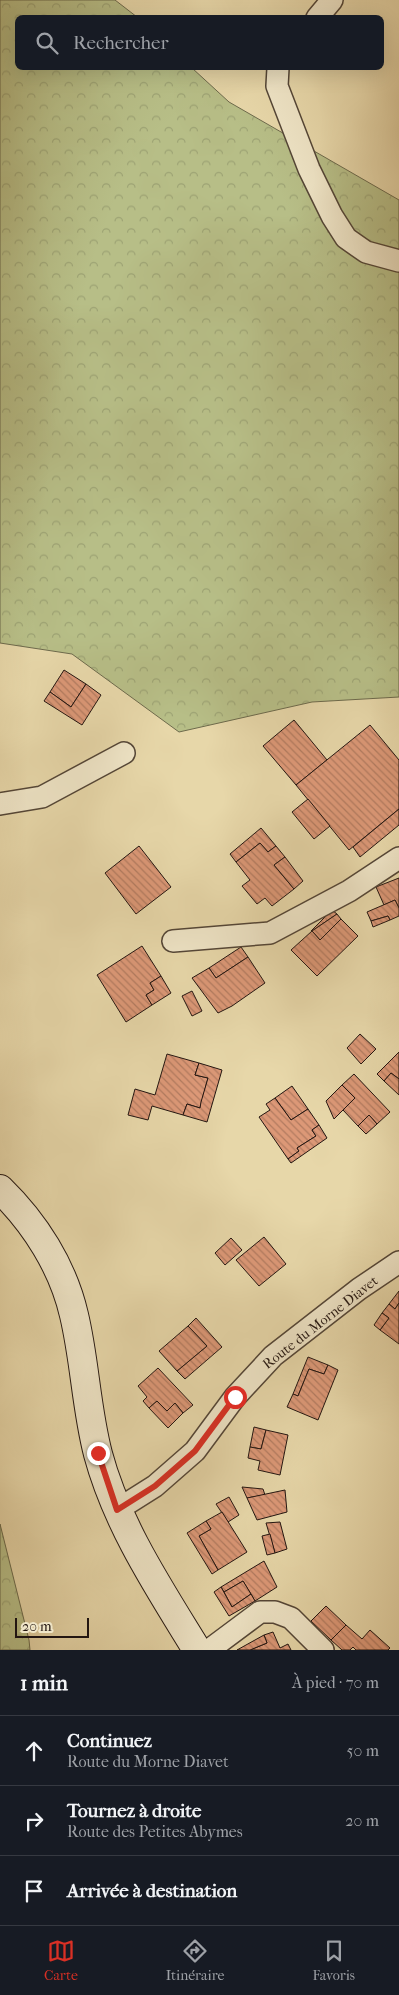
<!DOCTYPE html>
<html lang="fr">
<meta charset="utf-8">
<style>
:root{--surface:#171b24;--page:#20242c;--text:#f1f3f6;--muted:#9ea1a6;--line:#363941;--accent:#d93025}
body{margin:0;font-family:"IM FELL French Canon",serif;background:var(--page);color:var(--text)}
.scale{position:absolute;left:15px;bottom:12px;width:74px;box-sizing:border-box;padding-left:5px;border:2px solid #231611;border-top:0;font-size:14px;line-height:18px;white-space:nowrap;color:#231611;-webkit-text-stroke:4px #efe5c7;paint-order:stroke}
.stop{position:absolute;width:15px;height:15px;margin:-11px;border:4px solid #d93025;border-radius:50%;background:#fff}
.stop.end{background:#d93025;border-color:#fff;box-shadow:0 1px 5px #0008}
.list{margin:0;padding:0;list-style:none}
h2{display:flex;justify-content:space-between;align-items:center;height:65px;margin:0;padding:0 20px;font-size:21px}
h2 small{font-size:16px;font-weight:400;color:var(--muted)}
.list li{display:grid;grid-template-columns:32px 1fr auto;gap:15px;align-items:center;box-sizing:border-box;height:70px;padding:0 20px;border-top:1px solid var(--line)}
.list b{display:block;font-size:19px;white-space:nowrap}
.list p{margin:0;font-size:16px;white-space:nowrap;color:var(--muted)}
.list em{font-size:16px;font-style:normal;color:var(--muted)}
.icon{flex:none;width:28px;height:28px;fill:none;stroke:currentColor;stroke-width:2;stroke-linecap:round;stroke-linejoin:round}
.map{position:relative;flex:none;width:399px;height:1650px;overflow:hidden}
.search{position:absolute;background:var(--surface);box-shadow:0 5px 20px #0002;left:15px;right:15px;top:15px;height:55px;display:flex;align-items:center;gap:12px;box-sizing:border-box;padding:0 18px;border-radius:8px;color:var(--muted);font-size:19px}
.sheet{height:275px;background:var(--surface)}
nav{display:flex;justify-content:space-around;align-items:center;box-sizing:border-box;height:70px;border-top:1px solid var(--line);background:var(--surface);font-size:14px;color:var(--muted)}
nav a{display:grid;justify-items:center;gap:2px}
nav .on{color:var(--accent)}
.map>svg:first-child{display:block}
.forest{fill:url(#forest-crowns);stroke:#6d6a4c}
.building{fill:url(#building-back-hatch);stroke:#231611}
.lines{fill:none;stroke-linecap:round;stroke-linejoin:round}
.street-casing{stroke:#544637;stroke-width:24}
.secondary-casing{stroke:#231611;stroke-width:30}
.street{stroke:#efe5c7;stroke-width:21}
.secondary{stroke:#efe5c7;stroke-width:28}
.route{stroke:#d93025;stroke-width:6}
.labels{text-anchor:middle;stroke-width:4;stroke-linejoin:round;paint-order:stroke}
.street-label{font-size:14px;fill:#231611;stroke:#efe5c7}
</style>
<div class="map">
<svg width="399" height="1650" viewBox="0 0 399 1650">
<defs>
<pattern id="forest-crowns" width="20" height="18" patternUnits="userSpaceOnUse" patternTransform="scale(1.25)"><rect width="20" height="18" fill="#b7be87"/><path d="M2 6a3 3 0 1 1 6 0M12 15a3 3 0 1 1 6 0" fill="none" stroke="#9da374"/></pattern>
<pattern id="building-back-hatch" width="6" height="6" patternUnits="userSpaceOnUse" patternTransform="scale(1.25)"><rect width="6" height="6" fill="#dc9877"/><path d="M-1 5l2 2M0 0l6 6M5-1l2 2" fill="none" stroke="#b27b60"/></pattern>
</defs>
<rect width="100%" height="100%" fill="#e7d7a9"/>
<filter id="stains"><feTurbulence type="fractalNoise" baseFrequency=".004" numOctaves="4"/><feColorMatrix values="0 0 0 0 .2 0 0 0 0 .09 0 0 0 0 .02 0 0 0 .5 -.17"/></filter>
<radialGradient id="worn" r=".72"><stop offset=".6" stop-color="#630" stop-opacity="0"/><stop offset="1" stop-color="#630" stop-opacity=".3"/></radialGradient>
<g class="forest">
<path d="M0 0H115L137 17 18 18V68H192L229 102 399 200V697L312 702 179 732 72 654 0 643Z"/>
<path d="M0 1524 29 1640 30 1650H0Z"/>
</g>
<g class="building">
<path d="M64 670 86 684 71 707 50 692Z"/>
<path d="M86 684 101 695 82 725 44 701 50 692 71 707Z"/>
<path d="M294 720 327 760 296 785 263 746Z"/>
<path d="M370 725 399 760V809L349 850 296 785Z"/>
<path d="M308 799 330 826 314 839 292 812Z"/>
<path d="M399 809V825L360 857 353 847Z"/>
<path d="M261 828 276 846 268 852 260 843 236 862 230 854Z"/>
<path d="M260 843 268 852 276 846 285 857 274 865 294 889 272 906 265 898 257 904 242 886 250 880 236 862Z"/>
<path d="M139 846 171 887 136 914 105 873Z"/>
<path d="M285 857 303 881 294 889 274 865Z"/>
<path d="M399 878V908L395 900 384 905 376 887Z"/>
<path d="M395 900 399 908V916L390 920 388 916 371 921 367 912Z"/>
<path d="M332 910 337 914 312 931H311Z"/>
<path d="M337 914 341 919 320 940 312 931Z"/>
<path d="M388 916 390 920 373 927 371 921Z"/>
<path d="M341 919 358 936 317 976 291 950 312 931 320 940Z"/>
<path d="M142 946 161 976 150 983 154 990 146 995 152 1005 126 1022 97 975Z"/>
<path d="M241 947 248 957 216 978 209 968Z"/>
<path d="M248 957 265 983 232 1006 218 1013 192 978 209 968 216 978Z"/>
<path d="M161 976 171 993 152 1005 146 995 154 990 150 983Z"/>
<path d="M192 991 202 1011 192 1016 182 996Z"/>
<path d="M360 1034 376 1049 361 1064 347 1048Z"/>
<path d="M399 1052V1079L391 1073 384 1081 377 1074Z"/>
<path d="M167 1054 199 1063 195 1075 208 1078 200 1108 187 1104 183 1115 152 1106 148 1120 128 1115 135 1089 155 1095Z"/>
<path d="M199 1063 222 1070 207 1122 183 1115 187 1104 200 1108 201 1102 208 1078 195 1075Z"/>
<path d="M391 1073 399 1079V1095L384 1081Z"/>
<path d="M354 1074 390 1112 377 1124 369 1115 358 1126 343 1110 355 1098 342 1085Z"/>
<path d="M342 1085 355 1098 334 1119 326 1101Z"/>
<path d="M292 1086 308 1109 291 1120 275 1098Z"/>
<path d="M275 1098 291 1120 308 1109 319 1125 312 1130 316 1136 297 1148 299 1151 288 1159 259 1117 270 1110 266 1104Z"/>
<path d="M369 1115 377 1124 366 1134 358 1126Z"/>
<path d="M319 1125 327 1138 291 1163 288 1159 299 1151 297 1148 316 1136 312 1130Z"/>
<path d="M264 1237 286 1264 259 1286 236 1260Z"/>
<path d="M231 1238 242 1250 225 1265 215 1253Z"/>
<path d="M399 1291V1303L395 1309 389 1304Z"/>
<path d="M399 1303V1344L380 1330 389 1318 382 1313 389 1304 395 1309Z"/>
<path d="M382 1313 389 1318 380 1330 374 1325Z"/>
<path d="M196 1318 222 1347 185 1379 177 1371 207 1346 188 1326Z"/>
<path d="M188 1326 207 1346 177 1371 159 1351Z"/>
<path d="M308 1357 328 1365 324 1374 309 1369 298 1396 293 1394Z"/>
<path d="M328 1365 338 1370 318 1420 287 1407 293 1394 298 1396 309 1369 324 1374Z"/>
<path d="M158 1368 193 1405 183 1413 175 1403 167 1411 157 1401 149 1408 143 1401 147 1397 138 1386Z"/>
<path d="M157 1401 167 1411 175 1403 183 1413 168 1428 149 1408Z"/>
<path d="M254 1427 266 1430 261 1449 250 1447Z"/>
<path d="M266 1430 288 1435 280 1475 258 1470 260 1461 248 1458 250 1447 261 1449Z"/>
<path d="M242 1487 263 1489 265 1495 247 1498Z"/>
<path d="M285 1490 287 1512 257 1520 247 1498Z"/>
<path d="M229 1497 239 1515 228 1522 216 1504Z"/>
<path d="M222 1512 247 1552 218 1570 199 1536 211 1529 206 1521Z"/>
<path d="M206 1521 211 1529 199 1536 218 1570 212 1574 187 1533Z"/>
<path d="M280 1522 287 1549 275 1553 266 1523Z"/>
<path d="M270 1534 275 1553 267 1555 262 1536Z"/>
<path d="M264 1561 277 1587 255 1601 243 1581 224 1592 221 1587Z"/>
<path d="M243 1581 251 1594 232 1607 224 1592Z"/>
<path d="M221 1587 232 1607 251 1594 255 1601 229 1616 214 1592Z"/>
<path d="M326 1606 346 1625 331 1640 311 1621Z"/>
<path d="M346 1625 362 1639 370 1630 390 1648 388 1650H356L353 1647 350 1650H342L331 1640Z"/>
<path d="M273 1632 280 1648 288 1644 291 1650H250L267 1643 264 1635Z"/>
<path d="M264 1635 267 1643 250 1650H237Z"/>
</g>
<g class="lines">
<defs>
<g id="street">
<path d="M317 18 332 0"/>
<path d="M278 68 277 86 309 169 332 216 346 238 366 252 399 261"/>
<path d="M0 804 42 797 124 753"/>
<path d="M173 941 270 933 349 891 399 858"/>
<path d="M117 1510 155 1486 195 1451 235 1397 273 1356 359 1289 399 1262"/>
<path d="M209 1650 260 1612H275L291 1618 323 1650"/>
</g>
<path id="secondary" d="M0 1189C35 1223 63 1267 74 1315 85 1361 86 1408 98 1454 117 1525 159 1588 197 1650"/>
</defs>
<use href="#street" class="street-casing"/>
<use href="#secondary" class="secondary-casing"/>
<use href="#street" class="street"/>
<use href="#secondary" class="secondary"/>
</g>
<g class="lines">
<path class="route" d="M98 1453 117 1510 155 1486 195 1451 235 1397"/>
</g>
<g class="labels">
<g class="street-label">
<text transform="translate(320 1322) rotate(-38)" y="5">Route du Morne Diavet</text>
</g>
</g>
<rect width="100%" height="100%" filter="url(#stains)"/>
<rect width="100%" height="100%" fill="url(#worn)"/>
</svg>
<div class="scale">20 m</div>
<div class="stop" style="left:235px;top:1397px"></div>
<div class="stop end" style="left:98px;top:1453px"></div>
<div class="search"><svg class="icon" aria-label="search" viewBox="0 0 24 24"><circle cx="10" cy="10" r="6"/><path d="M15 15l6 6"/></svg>Rechercher</div>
</div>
<section class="sheet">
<h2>1 min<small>À pied · 70 m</small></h2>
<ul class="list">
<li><svg class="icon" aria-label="ahead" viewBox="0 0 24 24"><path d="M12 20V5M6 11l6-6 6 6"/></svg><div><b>Continuez</b><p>Route du Morne Diavet</p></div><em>50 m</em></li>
<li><svg class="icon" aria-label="right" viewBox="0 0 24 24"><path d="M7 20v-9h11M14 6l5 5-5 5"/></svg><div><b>Tournez à droite</b><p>Route des Petites Abymes</p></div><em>20 m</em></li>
<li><svg class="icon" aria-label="arrive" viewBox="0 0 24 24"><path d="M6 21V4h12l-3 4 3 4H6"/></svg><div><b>Arrivée à destination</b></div></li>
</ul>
</section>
<nav>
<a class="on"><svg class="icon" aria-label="map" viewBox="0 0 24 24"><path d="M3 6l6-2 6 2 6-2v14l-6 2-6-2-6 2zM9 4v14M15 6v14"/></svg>Carte</a>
<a><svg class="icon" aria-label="directions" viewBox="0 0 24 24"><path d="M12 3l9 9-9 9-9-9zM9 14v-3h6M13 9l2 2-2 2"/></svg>Itinéraire</a>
<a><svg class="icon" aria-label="saved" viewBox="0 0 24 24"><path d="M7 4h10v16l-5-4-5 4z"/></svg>Favoris</a>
</nav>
